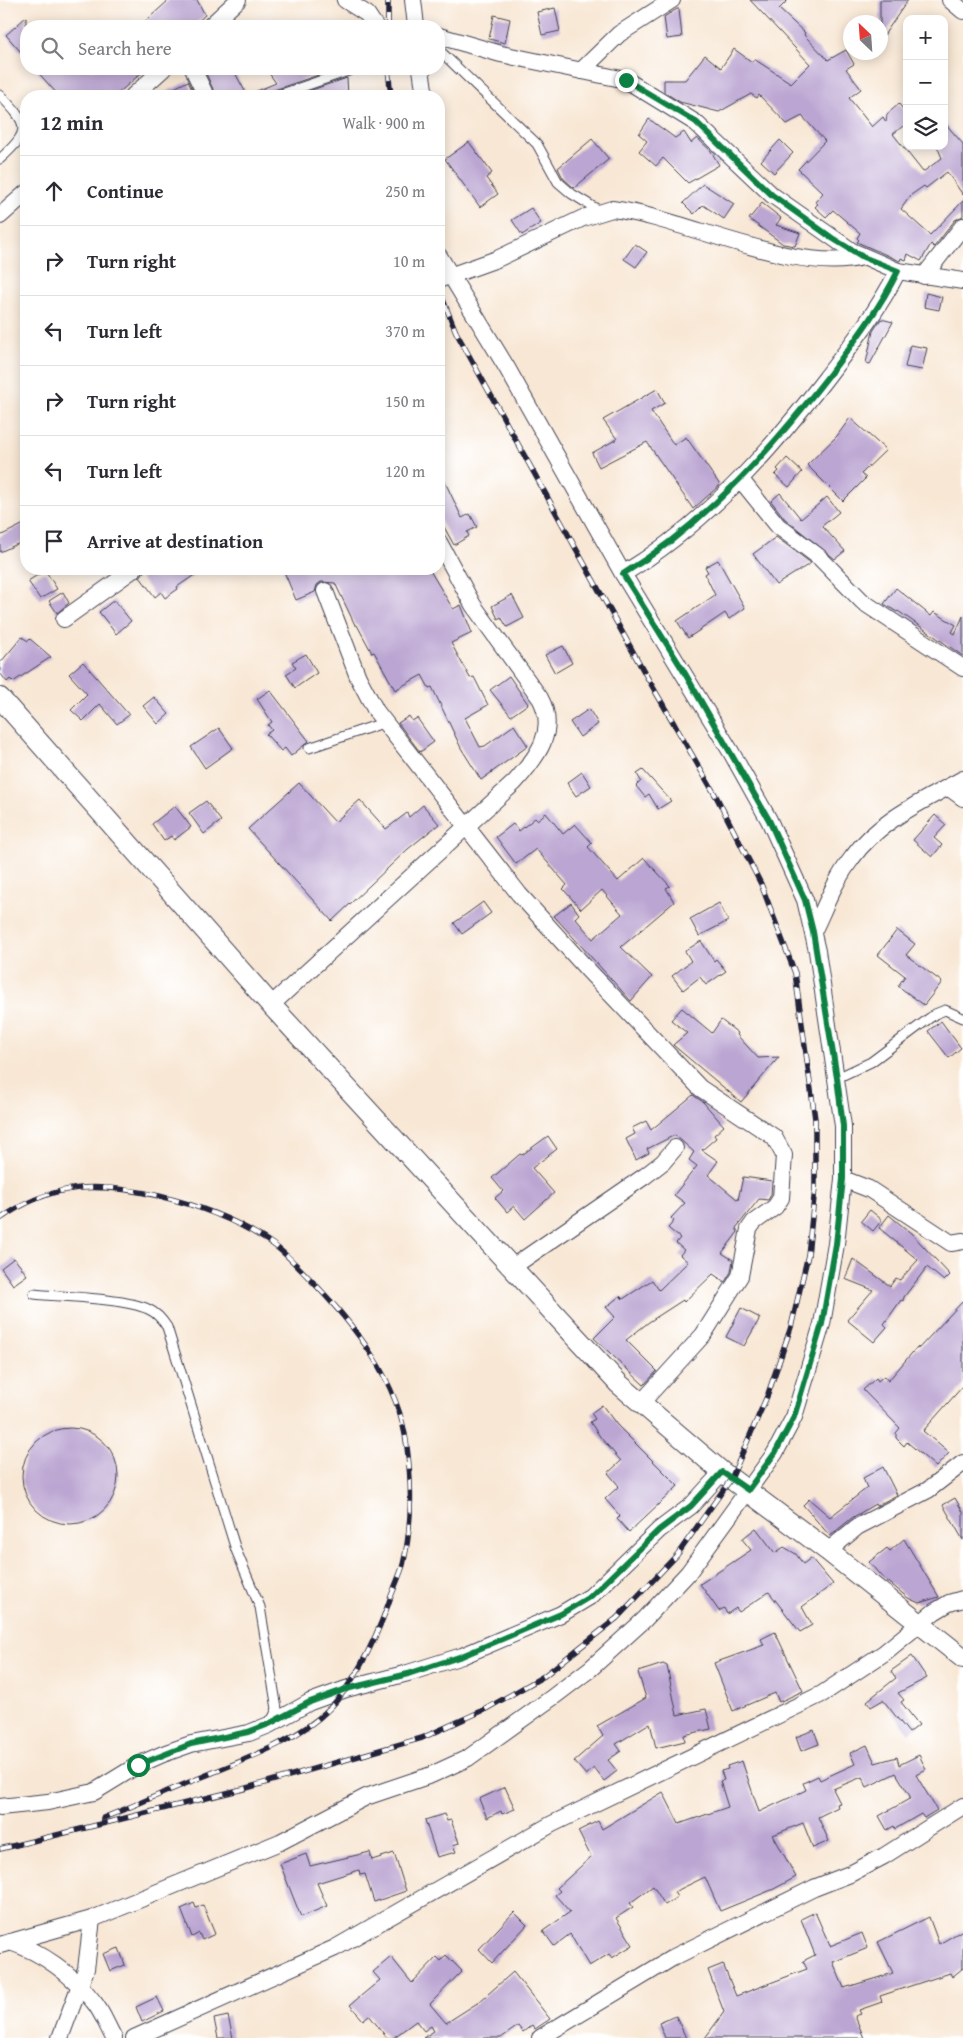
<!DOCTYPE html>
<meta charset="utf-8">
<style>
:root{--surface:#fff;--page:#f7f7f7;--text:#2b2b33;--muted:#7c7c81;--line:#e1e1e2}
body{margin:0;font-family:"Gentium Book Plus",serif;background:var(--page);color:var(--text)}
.controls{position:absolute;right:15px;top:15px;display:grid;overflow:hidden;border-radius:10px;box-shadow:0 2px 12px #0003}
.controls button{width:45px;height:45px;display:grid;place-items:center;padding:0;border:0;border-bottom:1px solid var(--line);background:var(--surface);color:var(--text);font:25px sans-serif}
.compass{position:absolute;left:843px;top:15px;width:45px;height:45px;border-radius:50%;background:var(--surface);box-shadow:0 2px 12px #0003;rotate:335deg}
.stop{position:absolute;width:15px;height:15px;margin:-11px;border:4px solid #0b8043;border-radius:50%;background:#fff}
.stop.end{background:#0b8043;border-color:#fff;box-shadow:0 1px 5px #0008}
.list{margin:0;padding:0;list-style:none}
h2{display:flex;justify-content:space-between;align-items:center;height:65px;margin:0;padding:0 20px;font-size:21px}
h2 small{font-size:16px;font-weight:400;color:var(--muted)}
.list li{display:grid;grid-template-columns:32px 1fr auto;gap:15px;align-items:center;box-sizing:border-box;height:70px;padding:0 20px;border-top:1px solid var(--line)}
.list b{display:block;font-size:19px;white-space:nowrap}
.list em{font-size:16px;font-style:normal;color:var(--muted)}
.icon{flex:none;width:28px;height:28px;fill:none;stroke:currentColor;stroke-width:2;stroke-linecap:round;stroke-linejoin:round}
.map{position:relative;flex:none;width:963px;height:2038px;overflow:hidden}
.search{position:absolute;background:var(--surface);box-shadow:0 2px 12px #0003;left:20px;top:20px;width:425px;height:55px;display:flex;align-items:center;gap:12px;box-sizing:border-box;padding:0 18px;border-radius:20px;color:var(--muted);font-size:19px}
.panel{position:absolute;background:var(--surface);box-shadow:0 2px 12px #0003;left:20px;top:90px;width:425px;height:485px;border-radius:20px}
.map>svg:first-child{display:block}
.building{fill:#bba5d2}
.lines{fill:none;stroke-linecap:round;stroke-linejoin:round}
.service-casing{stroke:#424052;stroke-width:11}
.minor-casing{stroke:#424052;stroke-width:18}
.tertiary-casing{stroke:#424052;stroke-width:22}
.service{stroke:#fff;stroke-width:9}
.minor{stroke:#fff;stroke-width:16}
.tertiary{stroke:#fff;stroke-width:20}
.rail-casing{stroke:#22223b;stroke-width:5.5}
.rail{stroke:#fff;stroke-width:4;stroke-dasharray:11;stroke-linecap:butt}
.route{stroke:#0b8043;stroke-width:6}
</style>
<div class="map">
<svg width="963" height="2038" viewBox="0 0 963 2038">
<rect width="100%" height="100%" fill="#fff"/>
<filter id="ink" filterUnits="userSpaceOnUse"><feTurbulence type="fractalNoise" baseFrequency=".02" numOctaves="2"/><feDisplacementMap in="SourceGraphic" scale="10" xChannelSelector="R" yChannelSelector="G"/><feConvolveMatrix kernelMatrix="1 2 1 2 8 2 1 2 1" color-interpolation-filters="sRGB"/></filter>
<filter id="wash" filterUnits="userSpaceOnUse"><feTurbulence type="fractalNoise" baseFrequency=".0096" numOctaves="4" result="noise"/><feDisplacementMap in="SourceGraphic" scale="20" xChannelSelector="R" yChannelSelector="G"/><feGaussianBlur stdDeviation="1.12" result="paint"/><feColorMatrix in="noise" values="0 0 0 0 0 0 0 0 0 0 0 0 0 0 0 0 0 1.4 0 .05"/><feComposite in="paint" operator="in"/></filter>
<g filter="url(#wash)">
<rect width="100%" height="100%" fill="#f8e7d4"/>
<g id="blocks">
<g class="building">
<path d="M169 0H197L205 15 193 26H140Z"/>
<path d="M750 0H788L779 9 805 33 804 35 828 60 846 50 854 64 846 69 861 89 849 98 872 127 883 117 886 122 887 114 899 104 907 114V123L893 134 923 172 942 158 937 146H944V122L963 144V195L947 172 926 188 924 186 911 195 901 209 930 235 963 201V216L955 220 934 247 931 244 921 261 908 254 906 260 901 258 900 261 857 242 859 240 857 238 860 233 833 210 826 217 815 207 818 204 815 202 823 193 798 169 825 141 802 116 787 124 759 95 757 98 751 94 719 112 680 102 664 92V80H685L705 55 721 68 734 49 752 62 754 59 791 83 810 64Z"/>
<path d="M880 0H908L880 41Z"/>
<path d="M555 8 560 31 542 35 537 12Z"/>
<path d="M677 9H679L682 37 667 39 664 17Z"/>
<path d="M494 15 510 19 505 43 489 39Z"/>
<path d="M26 17V58L6 35Z"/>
<path d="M35 69H146L115 96H59Z"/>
<path d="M204 69H233L247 95 276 83 266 69H336L274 90 270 96H216Z"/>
<path d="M347 78 348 96H294Z"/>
<path d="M188 81 195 96H159Z"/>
<path d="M649 119 675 138 684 132 691 143 697 138 711 151 719 165 688 183 663 158 656 166 639 151 647 141 639 134Z"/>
<path d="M592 139 609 159 574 188 563 178 558 168Z"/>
<path d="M780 140 793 153 774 173 761 161Z"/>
<path d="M469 142 492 173 486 178 498 194 480 207 445 159Z"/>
<path d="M703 184 734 204 724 219 703 205 694 214 683 203Z"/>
<path d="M762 203 781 218 776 225 800 233 795 246 783 244 749 219Z"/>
<path d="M531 208 541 223 522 235 512 220Z"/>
<path d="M635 244 647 252 636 267 624 259Z"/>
<path d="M926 293 942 297 939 310 924 307Z"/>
<path d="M881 319 893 322 870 364 866 363 873 331Z"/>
<path d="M910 345 927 348 922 370 905 367Z"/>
<path d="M657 389 665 403 651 411 674 445 686 437 720 485 693 509 647 442 599 467 592 453 617 439 603 420Z"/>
<path d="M850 418 886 450 861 474 866 478 843 501 807 465 837 436Z"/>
<path d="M787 458 802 472 789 487 775 475 779 471 777 469Z"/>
<path d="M439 469 462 518 470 514 477 527 467 532 469 536 454 545 439 518Z"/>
<path d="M780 493 801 519 827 497 839 512 822 526 845 551 835 559 785 519 771 501Z"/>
<path d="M26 523V540L0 552V536Z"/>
<path d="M776 537 811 563 776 585 753 554Z"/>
<path d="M718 560 745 608 729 619 725 613 688 638 677 621 715 595 705 574 708 572 705 567Z"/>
<path d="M146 569H203L177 587 178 589 165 598 161 592 155 597 140 577Z"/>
<path d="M283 569H429L453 609 461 605 472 633 451 643 470 678 474 677 488 705 465 718 480 747 485 746 514 725 528 746 481 780 461 748 432 687 429 688 422 675 395 690 374 652 372 653 357 625H355L335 583 321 582 317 585 315 592 296 600Z"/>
<path d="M41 573H47L57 589 40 599 28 581Z"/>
<path d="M896 588 931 616 934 612 956 625 952 632 955 634 963 616V656L898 611 897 612 884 604Z"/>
<path d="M63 592 69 603 57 613 49 601Z"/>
<path d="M512 595 524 618 507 627 501 617 498 619 492 606Z"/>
<path d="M114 600 131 621 116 634 99 612Z"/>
<path d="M22 637 28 641 30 639 51 657 13 682 10 679 7 682 0 673V663Z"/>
<path d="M563 646 572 663 555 673 545 655Z"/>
<path d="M306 654 317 673 295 688 286 674 296 668 292 662Z"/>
<path d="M83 662 129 715 117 724 100 704 83 721 71 710 87 694 69 674Z"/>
<path d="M509 676 528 704 511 716 490 690Z"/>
<path d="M270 690 309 741 291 756 285 748 281 751 266 734 272 730 268 725 272 722 257 699Z"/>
<path d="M154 697 169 714 158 724 143 706Z"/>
<path d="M589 709 598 724 580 737 570 722Z"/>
<path d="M409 716 412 721 417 718 434 742 420 752 398 723Z"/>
<path d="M219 728 233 748 205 768 191 747Z"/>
<path d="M643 770 671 801 658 809 649 794 645 797 636 786 641 781 637 774Z"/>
<path d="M582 772 591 786 576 796 567 783Z"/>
<path d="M299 783 335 822 360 800 386 829 407 813 409 817 423 805 439 824 408 849 332 921 248 829Z"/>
<path d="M206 801 221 821 204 834 189 813Z"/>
<path d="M175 806 191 827 174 840 171 836 164 841 152 824Z"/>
<path d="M546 813 563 834 575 824 592 843 588 847 618 881 644 858 670 886 666 888 674 902 621 947 652 977 631 1001 554 916 571 903 579 914 575 918 593 939 622 914 602 890 581 909 563 889 567 885 536 849 516 864 496 837 513 824 519 831 535 818 537 820Z"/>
<path d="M935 815 946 825 934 838 942 845 932 857 913 840Z"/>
<path d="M483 902 491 913 462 934 454 923Z"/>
<path d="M719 903 728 921 699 936 690 919Z"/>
<path d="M897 930 915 944 906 955 942 982 924 1005 898 986 905 976 878 955Z"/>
<path d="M701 941 714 961 716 959 726 971 706 985 700 977 683 990 672 976 691 961 685 951Z"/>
<path d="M682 1008 712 1033 721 1020 738 1033 737 1035 758 1058 779 1057 741 1102 673 1045 687 1033 671 1020Z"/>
<path d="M941 1021 961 1048 949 1058 928 1031Z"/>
<path d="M693 1095 703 1102 724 1126 714 1135 716 1138 702 1150 718 1161 708 1175 738 1200 743 1177 772 1181 771 1195 768 1200 759 1199 736 1228 738 1232 722 1253 733 1260 731 1272 725 1282 713 1274 684 1302 683 1300 649 1322 626 1340 657 1371 644 1385 594 1338 615 1317 606 1307 620 1296 623 1299 652 1280 659 1290 688 1262 680 1255 684 1250 676 1243 680 1238 668 1228 674 1221 671 1218 685 1203 674 1195 697 1166 689 1160 694 1152 675 1135 647 1149 649 1153 636 1160 626 1139 635 1134 632 1128 646 1121 651 1130Z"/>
<path d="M548 1136 557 1149 532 1168 554 1193 525 1219 514 1206 507 1212 495 1198 503 1191 492 1178 520 1154 522 1155Z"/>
<path d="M870 1210 882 1220 873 1231 861 1221Z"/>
<path d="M889 1215 912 1234 950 1275 944 1281 927 1267 904 1297 903 1301 901 1300 884 1324 887 1327 874 1342 847 1320 873 1290 845 1279 853 1259 890 1286 896 1278 900 1280 918 1260 879 1228Z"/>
<path d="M14 1258 27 1275 13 1285 1 1268Z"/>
<path d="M963 1301V1386L923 1431 949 1453 936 1467 907 1442 904 1446 896 1438V1433L900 1428 863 1390 876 1378 878 1381 884 1376 888 1381 917 1347 919 1348Z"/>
<path d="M741 1308 760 1318 744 1346 726 1337Z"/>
<path d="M602 1405 617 1425 678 1486 629 1532 617 1519 620 1516 605 1499 619 1486 608 1473 621 1461 601 1438 590 1422 595 1419 591 1413Z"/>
<circle cx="70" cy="1476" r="48"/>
<path d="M883 1467 897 1495 876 1506 875 1504 852 1518 830 1536 803 1505 809 1499 830 1517 867 1488 863 1478Z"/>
<path d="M955 1498 963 1512V1540L943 1505Z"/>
<path d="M756 1528 775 1553 784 1547 796 1554 803 1564 811 1558 833 1584 802 1607 812 1625 800 1632 769 1592 739 1612 736 1608 727 1614 724 1608 719 1611 700 1584 751 1550 742 1539Z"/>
<path d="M904 1539 939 1597 919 1603 908 1598 880 1575 869 1562 887 1548 890 1551Z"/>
<path d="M775 1632 803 1691 779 1702 775 1693 733 1711 714 1663 764 1645 761 1639Z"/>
<path d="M912 1656 927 1678 898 1693 904 1700 901 1702 919 1725 909 1733 883 1700 871 1707 867 1701 896 1678 891 1671Z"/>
<path d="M663 1664 667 1666 677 1715 706 1709 711 1729 684 1735 685 1741 656 1748 650 1723 616 1744 621 1751 608 1760 617 1771 604 1781 594 1768 586 1775 574 1761 603 1736 597 1726 646 1698 638 1672Z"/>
<path d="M814 1730 819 1744 801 1751 796 1737Z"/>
<path d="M867 1745 875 1763 897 1757 899 1765 919 1755 926 1769 916 1775 937 1810 924 1818 921 1814 895 1829 894 1826 887 1830 879 1816 911 1798 896 1773 867 1787 862 1777 833 1789 840 1803 837 1804 838 1807 818 1817 829 1841 813 1848 803 1823 773 1835 796 1877 774 1889 720 1911 705 1877 674 1892 677 1897 665 1905 653 1886 630 1903 633 1907 616 1918 633 1945 612 1958 609 1954 589 1966 570 1934 554 1946 543 1931 570 1912 555 1895 560 1891 557 1888 591 1857 578 1831 598 1821 602 1829 663 1792 679 1824 728 1807 720 1781 724 1780 721 1771 728 1769 727 1766 742 1761 759 1812 806 1790 803 1783 818 1776 820 1780 855 1764 850 1753Z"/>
<path d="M505 1787 515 1809 502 1814 501 1811 487 1818 479 1799Z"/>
<path d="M444 1814 447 1821 451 1820 459 1843 453 1845 456 1852 437 1857 425 1820Z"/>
<path d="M370 1852 372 1860 394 1853 406 1891 374 1902 365 1874 360 1875 359 1870 317 1883 327 1906 301 1917 280 1864 306 1854 310 1866Z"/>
<path d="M194 1903 196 1908 203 1905 215 1934 202 1940 199 1933 192 1937 181 1909Z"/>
<path d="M514 1912 527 1925 492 1963 479 1949Z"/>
<path d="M815 1912 830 1946 862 1933 868 1948 833 1962 844 1988 893 1973 878 1942 929 1917 939 1944 963 1930V1968L952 1977 950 1973 880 1996 882 2002 859 2010 861 2014 855 2016 864 2038H705L724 2012 708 1970 723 1964 736 1996 807 1969 803 1961 815 1955 801 1919Z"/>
<path d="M119 1948 125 1965 110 1971 103 1954Z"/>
<path d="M446 1955 462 1971 430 2004 446 2023 479 2002 513 1972 550 2019 535 2029 532 2025 523 2032 518 2026 501 2038H423L434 2031 431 2026 424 2031 416 2021 393 2038H387L369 2015 363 2020 350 2005 380 1980 373 1972 391 1957 412 1983 437 1957 441 1961Z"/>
<path d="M157 1997 164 2011 142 2022 136 2007Z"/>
<path d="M228 2016 233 2038H218L214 2019Z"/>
<path d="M676 2016 686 2038H665L659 2023Z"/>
</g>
</g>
</g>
<g filter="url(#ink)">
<use href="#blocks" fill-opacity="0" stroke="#424052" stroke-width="1"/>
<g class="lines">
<defs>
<g id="service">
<path d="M439 50 537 144 558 182 572 194 600 211"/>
<path d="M0 95C29 125 32 130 0 159"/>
<path d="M276 96 354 69"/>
<path d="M309 748 383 723"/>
<path d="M837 1078 871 1062 935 1014 945 1010 963 1018"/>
<path d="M34 1294C63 1297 124 1298 148 1309 157 1313 162 1319 167 1327L236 1550 260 1607 277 1709 272 1720"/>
</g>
<g id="minor">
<path d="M345 0 367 14 375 26"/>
<path d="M413 0 416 26"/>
<path d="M950 0 963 11"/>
<path d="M210 26 238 0"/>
<path d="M439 36 501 54 626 80 696 123 772 195 852 251 898 271 963 281"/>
<path d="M193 69 206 96"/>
<path d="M421 69 425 96"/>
<path d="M581 71 619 34 672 0"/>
<path d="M133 96 163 69"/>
<path d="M0 216 26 193"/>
<path d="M924 276 963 226"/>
<path d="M441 279 497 259 583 218 612 209C685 218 794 275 863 257"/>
<path d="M741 480 778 526 819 557 863 602 963 668"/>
<path d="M623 574C705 524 768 454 826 378 852 344 879 309 898 271"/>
<path d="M325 591 358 677 376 711 519 894 587 969 700 1088 774 1137 784 1155 781 1198 775 1207 754 1222 749 1229 740 1276 703 1335 641 1403"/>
<path d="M64 619 134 569"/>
<path d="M948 787 963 798"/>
<path d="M813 932C825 907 835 880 852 858 878 821 925 800 963 779"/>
<path d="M271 1005 515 782C537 757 558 731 540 698L473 605 439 542"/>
<path d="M843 1179 869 1189 951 1243 963 1241"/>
<path d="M511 1268 645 1176 663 1162 675 1148"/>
<path d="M828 1551 857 1527 928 1490 963 1463"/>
<path d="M0 1807 48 1802 94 1792 138 1765 163 1754 191 1744 249 1733 269 1725 310 1702 346 1689 408 1673 462 1656 561 1614 591 1596 659 1530 691 1506 722 1472"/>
<path d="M10 1942C42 1952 72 1974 93 2001 102 2011 107 2026 114 2038"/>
<path d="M0 1945 92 1919 280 1842 366 1797 431 1775 468 1758 553 1697 590 1669 644 1620 688 1573 775 1453 794 1417 822 1324 836 1244 843 1179V1126L817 951 805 900 769 820 731 752 623 574 507 368 439 256"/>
<path d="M60 2038 86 1969 92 1919"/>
<path d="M134 2038 335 1948 552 1824 822 1694 884 1653 934 1612 949 1603 963 1599"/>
<path d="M540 2038 674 1957 814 1888 850 1874 884 1856 963 1806"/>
</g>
<path id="tertiary" d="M0 698 271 1005 619 1384 722 1472 828 1551 963 1658"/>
</defs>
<use href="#service" class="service-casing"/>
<use href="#minor" class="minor-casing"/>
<use href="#tertiary" class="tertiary-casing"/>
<use href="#service" class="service"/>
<use href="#minor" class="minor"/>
<use href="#tertiary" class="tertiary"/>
<defs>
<g id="rail">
<path d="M388 26V0"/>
<path d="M388 69 391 96"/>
<path d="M0 1219C53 1182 98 1182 159 1196 197 1205 236 1220 268 1241 283 1250 296 1265 308 1277 353 1323 399 1380 407 1447 412 1485 412 1527 403 1565 399 1578 392 1592 388 1605 375 1640 356 1681 330 1708 296 1742 246 1759 202 1777 169 1790 136 1805 103 1818"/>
<path d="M0 1849 243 1789 422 1738 484 1710 544 1676 617 1618 677 1555 731 1479 768 1394 791 1327 808 1255 815 1188V1119L795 973 761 884 717 798 647 677 456 332 439 290"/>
</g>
</defs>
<use href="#rail" class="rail-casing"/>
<use href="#rail" class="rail"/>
</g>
</g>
<g class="lines" filter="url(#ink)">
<path class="route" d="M138 1765 191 1744 248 1732 269 1724 310 1702 346 1689 408 1674 462 1656 561 1614 591 1596 659 1530 691 1506 722 1472 748 1490 775 1453 794 1417 822 1324 836 1244 843 1179V1126L837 1078 813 932 805 900 769 820 683 670 623 574C706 523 769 452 829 375 854 342 880 308 898 271L863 257 832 238 772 195 696 122 626 80"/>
</g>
</svg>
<div class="controls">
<button>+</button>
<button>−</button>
<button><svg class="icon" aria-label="layers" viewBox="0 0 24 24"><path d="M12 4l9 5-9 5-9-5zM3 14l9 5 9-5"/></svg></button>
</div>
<svg class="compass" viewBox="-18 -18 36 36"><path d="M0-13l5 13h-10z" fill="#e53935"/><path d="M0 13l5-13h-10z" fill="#7c7c81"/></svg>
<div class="stop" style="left:138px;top:1765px"></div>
<div class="stop end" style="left:626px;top:80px"></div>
<div class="search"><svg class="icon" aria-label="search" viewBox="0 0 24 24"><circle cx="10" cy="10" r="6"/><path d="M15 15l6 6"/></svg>Search here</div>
<section class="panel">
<h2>12 min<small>Walk · 900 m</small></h2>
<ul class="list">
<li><svg class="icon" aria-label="ahead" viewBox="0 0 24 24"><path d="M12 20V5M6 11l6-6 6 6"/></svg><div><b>Continue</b></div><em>250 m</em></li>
<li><svg class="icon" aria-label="right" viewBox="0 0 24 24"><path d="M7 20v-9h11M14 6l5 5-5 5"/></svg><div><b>Turn right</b></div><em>10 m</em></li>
<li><svg class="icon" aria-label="left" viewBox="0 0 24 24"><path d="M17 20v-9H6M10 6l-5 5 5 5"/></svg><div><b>Turn left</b></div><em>370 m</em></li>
<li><svg class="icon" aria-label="right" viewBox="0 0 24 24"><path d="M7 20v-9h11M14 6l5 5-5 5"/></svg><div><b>Turn right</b></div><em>150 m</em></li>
<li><svg class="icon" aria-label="left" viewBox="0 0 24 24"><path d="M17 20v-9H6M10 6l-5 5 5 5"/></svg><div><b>Turn left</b></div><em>120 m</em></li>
<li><svg class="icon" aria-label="arrive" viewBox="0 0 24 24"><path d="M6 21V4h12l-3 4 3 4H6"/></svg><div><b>Arrive at destination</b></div></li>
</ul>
</section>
</div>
